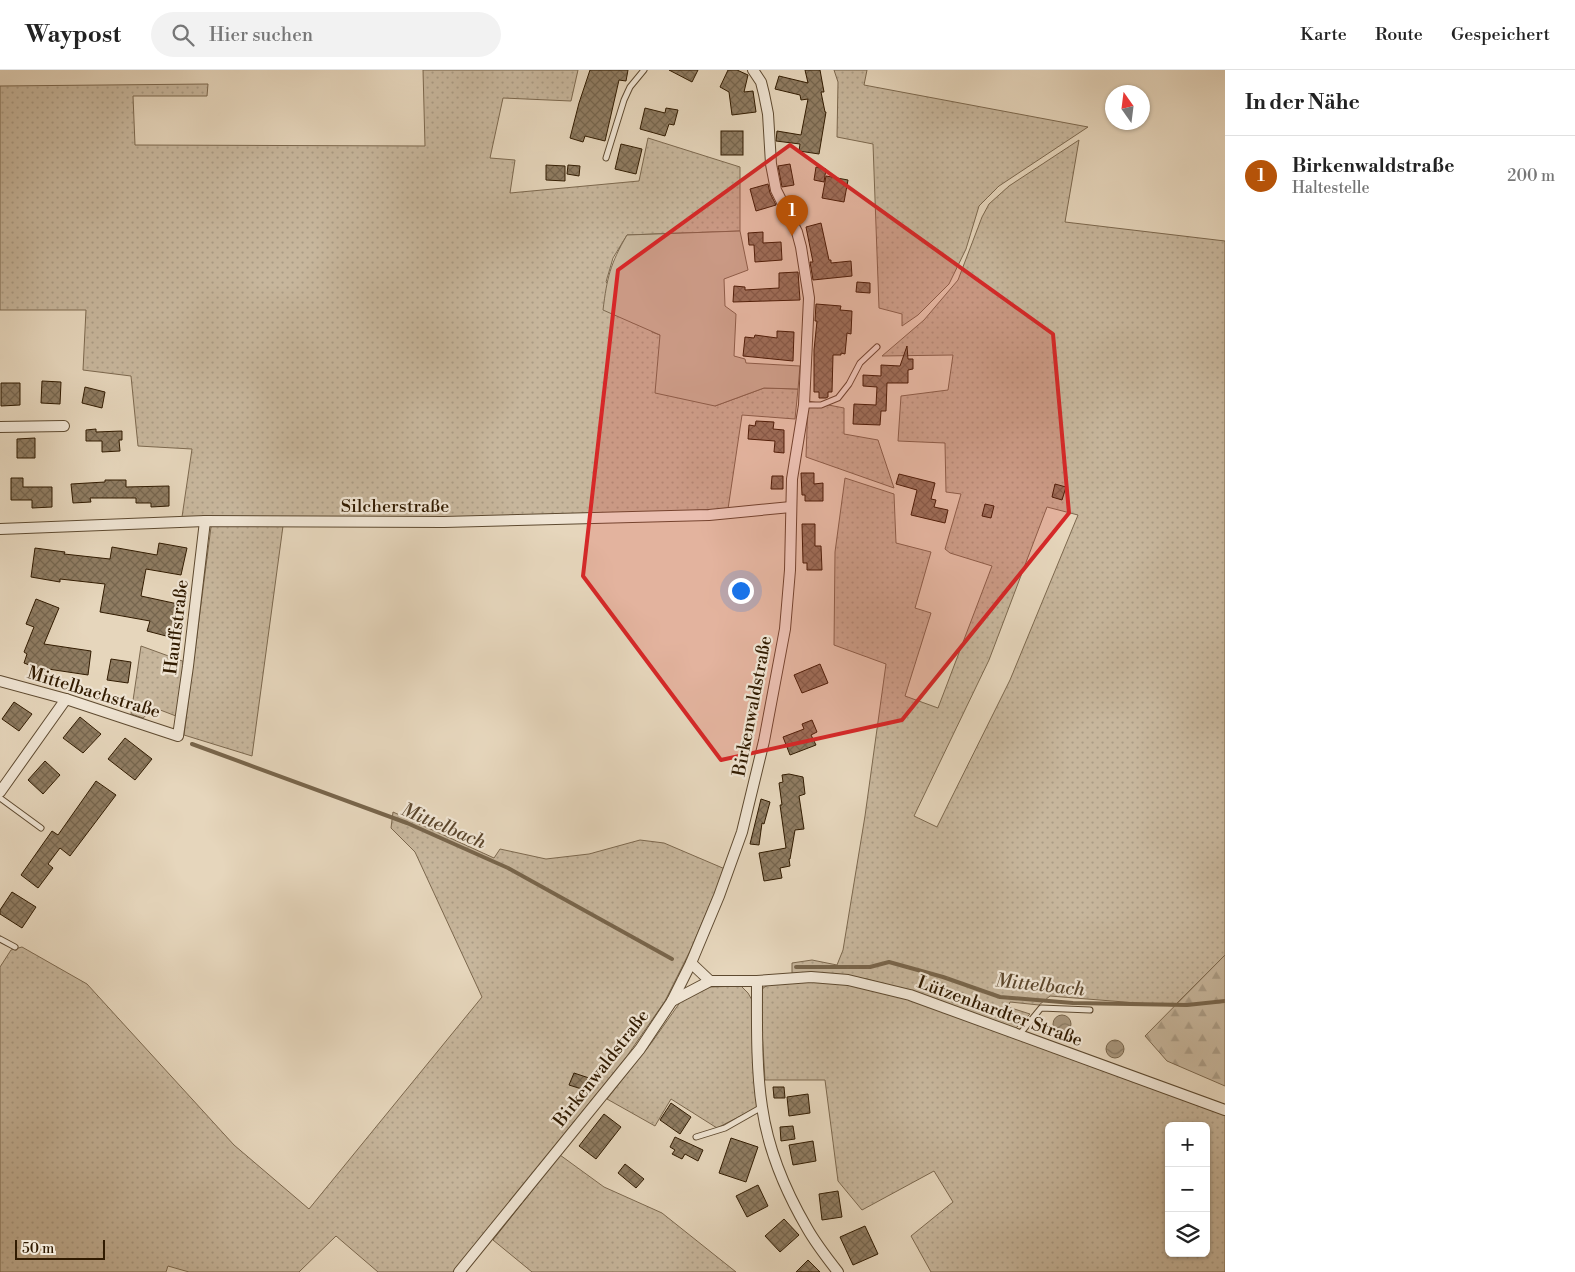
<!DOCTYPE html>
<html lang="de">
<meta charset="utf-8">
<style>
:root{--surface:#fff;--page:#f2f2f2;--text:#222;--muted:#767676;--line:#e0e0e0;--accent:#b45309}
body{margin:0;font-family:"Libre Bodoni",serif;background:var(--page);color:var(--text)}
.controls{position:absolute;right:15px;bottom:15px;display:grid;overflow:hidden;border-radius:8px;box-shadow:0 1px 4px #0004}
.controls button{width:45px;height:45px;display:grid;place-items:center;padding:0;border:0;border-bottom:1px solid var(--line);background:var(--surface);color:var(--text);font:25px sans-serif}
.compass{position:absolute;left:1105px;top:15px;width:45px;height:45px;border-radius:50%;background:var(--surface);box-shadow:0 1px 4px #0004;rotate:346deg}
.scale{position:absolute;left:15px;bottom:12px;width:90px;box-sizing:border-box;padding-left:5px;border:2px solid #311b01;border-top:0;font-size:14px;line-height:18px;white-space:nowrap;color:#311b01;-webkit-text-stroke:4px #efe4d3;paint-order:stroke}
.you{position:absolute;left:740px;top:520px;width:18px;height:18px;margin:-12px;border:4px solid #fff;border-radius:50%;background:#1a73e8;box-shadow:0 0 0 8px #1a73e833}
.badge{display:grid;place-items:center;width:32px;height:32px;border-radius:50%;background:var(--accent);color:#fff;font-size:16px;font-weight:700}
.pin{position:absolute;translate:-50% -41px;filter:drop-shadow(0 1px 2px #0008)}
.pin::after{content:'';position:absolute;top:26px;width:18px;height:15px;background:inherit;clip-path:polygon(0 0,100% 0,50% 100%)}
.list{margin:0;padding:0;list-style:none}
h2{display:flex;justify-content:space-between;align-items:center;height:65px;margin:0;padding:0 20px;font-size:21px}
h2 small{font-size:16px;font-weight:400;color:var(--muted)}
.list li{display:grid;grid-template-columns:32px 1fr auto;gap:15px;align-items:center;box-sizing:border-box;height:80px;padding:0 20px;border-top:1px solid var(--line)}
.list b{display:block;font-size:19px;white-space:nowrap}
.list p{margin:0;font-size:16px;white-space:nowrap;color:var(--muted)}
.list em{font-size:16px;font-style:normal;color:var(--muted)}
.icon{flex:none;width:28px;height:28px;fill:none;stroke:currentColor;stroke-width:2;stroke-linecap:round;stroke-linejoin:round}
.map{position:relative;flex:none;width:1225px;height:1202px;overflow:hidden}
header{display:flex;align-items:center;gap:30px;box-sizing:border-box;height:70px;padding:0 25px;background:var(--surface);border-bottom:1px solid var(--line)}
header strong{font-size:24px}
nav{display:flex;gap:28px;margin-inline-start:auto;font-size:18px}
.search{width:350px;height:45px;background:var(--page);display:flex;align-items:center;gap:12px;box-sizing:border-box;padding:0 18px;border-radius:28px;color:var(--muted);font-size:19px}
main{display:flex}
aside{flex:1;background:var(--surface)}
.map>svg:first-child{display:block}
.grass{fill:url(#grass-dots);stroke:#7c684e;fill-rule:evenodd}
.forest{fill:url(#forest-firs);stroke:#7c684e}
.green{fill:#c7b69c;stroke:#7c684e}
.water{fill:url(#water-waves);stroke:#78654b}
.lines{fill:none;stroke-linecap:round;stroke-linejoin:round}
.stream{stroke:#78654b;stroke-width:4}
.building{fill:url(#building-cross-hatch);stroke:#311b01}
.service-casing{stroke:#5e4a30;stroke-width:7}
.minor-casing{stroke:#5e4a30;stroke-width:12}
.service{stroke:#efe4d3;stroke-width:5}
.minor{stroke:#efe4d3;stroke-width:10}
.marked{fill:#d62828;fill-opacity:0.2;stroke:#d62828;stroke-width:4;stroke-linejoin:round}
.labels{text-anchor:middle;stroke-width:4.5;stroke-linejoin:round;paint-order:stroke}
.street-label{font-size:18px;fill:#311b01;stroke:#efe4d3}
.water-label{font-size:19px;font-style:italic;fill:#5b462c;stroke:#efe4d3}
</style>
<header>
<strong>Waypost</strong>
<div class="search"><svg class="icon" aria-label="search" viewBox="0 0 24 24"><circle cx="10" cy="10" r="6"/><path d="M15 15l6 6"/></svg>Hier suchen</div>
<nav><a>Karte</a><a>Route</a><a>Gespeichert</a></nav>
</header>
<main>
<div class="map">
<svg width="1225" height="1202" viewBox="0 0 1225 1202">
<defs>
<pattern id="grass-dots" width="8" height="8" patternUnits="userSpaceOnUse" patternTransform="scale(1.25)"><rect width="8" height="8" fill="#c7b69c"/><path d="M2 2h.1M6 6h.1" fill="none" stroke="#ab9c85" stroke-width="1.8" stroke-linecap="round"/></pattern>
<pattern id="forest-firs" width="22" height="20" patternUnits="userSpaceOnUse" patternTransform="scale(1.25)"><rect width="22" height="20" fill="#c7b69c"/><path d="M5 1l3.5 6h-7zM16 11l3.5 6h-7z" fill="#ab9c85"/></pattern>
<pattern id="water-waves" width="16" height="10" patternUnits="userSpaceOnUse" patternTransform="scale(1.25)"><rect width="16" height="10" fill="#a8967c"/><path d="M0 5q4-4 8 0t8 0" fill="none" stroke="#897a63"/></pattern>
<pattern id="building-cross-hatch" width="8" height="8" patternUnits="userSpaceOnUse" patternTransform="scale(1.25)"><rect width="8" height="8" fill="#8f7c62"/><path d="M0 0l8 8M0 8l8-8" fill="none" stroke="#75654e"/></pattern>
</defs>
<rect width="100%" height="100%" fill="#e6d6bc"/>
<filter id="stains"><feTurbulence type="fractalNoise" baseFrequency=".004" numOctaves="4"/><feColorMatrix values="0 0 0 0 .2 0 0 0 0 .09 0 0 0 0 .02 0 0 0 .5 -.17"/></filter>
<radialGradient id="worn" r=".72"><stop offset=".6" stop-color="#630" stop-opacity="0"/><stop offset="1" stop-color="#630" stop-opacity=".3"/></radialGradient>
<g class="grass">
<path d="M423 0H578L571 31 503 28 490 88 515 90 510 123 639 111 648 68 740 97V161L627 165 613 188 606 212 652 262 660 265 715 336 764 318 798 319 795 349 742 345 728 439C546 448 364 448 182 447L192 379 138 376 131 306 83 300 86 240H0V16L208 14 207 26H133L135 75 425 76Z"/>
<path d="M834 0H867L864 15 1088 57 999 116 979 136 966 179 949 214 918 245 902 256V244L879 238 873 74 837 67 838 12Z"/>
<path d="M1079 70 1065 152 1225 171V885L1174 936 1050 926 1039 935 1010 932 1008 937 1030 944 1015 959 916 924 867 909 839 906 792 904V893L812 890 837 895 843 880 865 746 886 594 834 575 835 482 845 408 894 424 896 473 931 482 915 538 931 543 905 626 938 638 992 496 950 483 945 479 961 424 946 422 945 373 898 371 901 326 948 320 953 285 882 286 924 250 958 210 982 147 989 134 1009 116ZM1047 437 1078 445 1010 610 937 757 914 746 989 590Z"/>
<path d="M808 331 844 338V364L878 370 894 418 806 387Z"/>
<path d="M218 453 283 456 252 686 184 665 211 457Z"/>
<path d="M141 576 185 592 176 646 155 638 143 648 131 644Z"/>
<path d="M393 742 494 788 500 779 546 789 589 784 640 770 664 773 725 799 690 881 665 931 627 986 453 1202H378L336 1166 299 1202H189L168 1196 166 1202H0V897L11 880 22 877 87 914 234 1075 309 1139 482 927 415 782 391 758Z"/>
<path d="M818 912 863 916 919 932 1225 1044V1202H931L911 1166 953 1132 934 1101 862 1140 838 1111 825 1010H765L760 927 763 918 772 913ZM1169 1056H1206V1183H1169Z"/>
<path d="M741 916 748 923 752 930 758 1037 717 1058 671 1029 655 1056 607 1029 652 972 681 931 710 917Z"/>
<path d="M560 1085 604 1117 662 1143 736 1202H532L493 1170Z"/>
</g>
<path class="forest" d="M1225 885V1016L1167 991 1145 966Z"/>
<path class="green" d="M740 161 748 200 724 209 725 236 736 244 734 286 745 289 746 293 800 296 798 319 764 318 715 336 655 323 660 265 603 240C607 208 610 194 627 165Z"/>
<g class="water">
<circle cx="1062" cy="954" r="9"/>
<circle cx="1115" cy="979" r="9"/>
</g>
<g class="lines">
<g class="stream">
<path d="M192 674 407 753 508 798 672 889"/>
<path d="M796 897H870L889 892 943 907 1000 927 1073 933 1187 935 1225 931"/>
</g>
</g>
<g class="building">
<path d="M590 0H628L626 11 619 10 605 71 585 66 583 72 570 68 579 33Z"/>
<path d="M669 0H698L692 12Z"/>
<path d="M728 0H737L748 5 744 22 753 21 756 42 732 45 729 22 720 17Z"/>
<path d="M805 0H820L824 22H821L825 42H826L819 84 799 81 800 74 776 71 777 61 801 65 808 29 801 30 800 25 775 19 779 6 808 13Z"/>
<path d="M645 38 665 43 666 38 678 40 674 55 669 54 665 66 640 59Z"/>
<rect x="721" y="61" width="22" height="24"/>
<path d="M621 74 642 79 636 104 615 99Z"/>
<path d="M790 94 794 115 782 117 778 96Z"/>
<path d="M546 95 565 96V111L546 110Z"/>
<path d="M568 95 580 96 579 106 567 104Z"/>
<path d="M816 97 826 99 824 112 814 110Z"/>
<path d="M826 106 848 110 844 132 822 128Z"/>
<path d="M768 114 770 123 776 135 756 141 750 119Z"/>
<path d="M821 153 829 190H831V193L851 191 852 206 813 210 810 192H813L806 157Z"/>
<path d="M763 162V173L781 172 782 190 755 192 754 175H749L748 163Z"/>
<path d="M798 202 800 230 733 232 734 216 745 217V220L779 218V203Z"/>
<path d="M857 212 870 213V223L856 222Z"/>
<path d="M816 234 841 236 840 240 852 241 851 264 847 263 845 284 841 283V285H833L832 322H828V327L826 328H819V322H814V280L817 251H815Z"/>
<path d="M777 261 794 262 793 291 743 286 745 267 754 268 755 265 777 268Z"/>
<path d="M907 276 908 289H913V299L908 300V313H887L886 341H881L880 355 853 354 854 334 876 335 877 317 863 316V305L881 306V295L900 296Z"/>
<path d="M42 311 61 312 60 334 41 333Z"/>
<path d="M1 313H20V335L1 336Z"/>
<path d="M85 317 105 322 102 338 82 333Z"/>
<path d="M756 351 774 352 773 359 784 360V383L774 382 775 371 748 369 749 355 755 356Z"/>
<path d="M96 359V362L122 361V370H119L120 381 102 382V371H86V360Z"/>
<path d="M35 368V388H17V369Z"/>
<path d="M801 403H814V414L823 413V431H805V425H802Z"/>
<path d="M899 404 935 413 931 429 936 430 934 437 948 440 945 453 911 445 917 420 896 414Z"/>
<path d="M772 406H783V419H771Z"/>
<path d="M11 408H23V417H52V437L32 438V430H11Z"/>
<path d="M105 410H126V417L169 416V436L151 437V433H136V428H90L91 432 73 433 71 414 105 412Z"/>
<path d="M1055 414 1066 417 1062 430 1052 427Z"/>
<path d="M985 434 994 436 991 448 982 446Z"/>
<path d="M802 454H815V476H821L822 500H807V493H803Z"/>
<path d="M159 473 187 478 181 505 146 499 141 526 178 534 170 567 147 561 150 551 100 542 105 514 60 509V512L31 507 35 478 65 482 64 484 110 489 112 477 157 485Z"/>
<path d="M36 529 59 538 44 574 91 581 88 605 48 599 47 602 24 593 27 584 24 582 34 557 26 554Z"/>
<path d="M111 589 131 592 128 613 107 610Z"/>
<path d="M820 594 828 613 802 623 794 605Z"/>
<path d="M14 632 32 644 19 661 2 649Z"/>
<path d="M80 647 101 664 83 683 63 668Z"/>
<path d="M812 650 817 662 811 665 816 675 790 685 783 667 804 659 802 654Z"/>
<path d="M125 668 152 689 135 710 108 689Z"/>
<path d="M45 691 60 705 43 724 28 710Z"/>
<path d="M789 704 803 707 805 724 799 726 804 759 795 760 790 789H789L790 796 780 798 782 808 764 811 759 783 786 778 780 735H782L779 713 783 712 782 705Z"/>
<path d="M96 711 116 725 70 786 60 778 48 794 53 798 38 818 21 805 52 761 58 765Z"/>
<path d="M761 729 770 732 764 754 762 753 759 775 750 774Z"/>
<path d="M12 822 36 837 22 858 0 844V840Z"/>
<path d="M574 1003 589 1008 585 1020 569 1015Z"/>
<path d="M773 1017H784L785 1028H774Z"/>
<path d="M808 1024 810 1043 789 1046 787 1027Z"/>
<path d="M671 1033 691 1047 680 1064 660 1050Z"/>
<path d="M604 1044 621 1057 596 1089 579 1076Z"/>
<path d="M793 1056 795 1069 781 1071 780 1057Z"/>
<path d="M675 1067 703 1080 698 1091 685 1084 682 1089 672 1084 675 1080 670 1077Z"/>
<path d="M731 1068 758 1077 746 1112 719 1103Z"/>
<path d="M813 1071 816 1091 793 1095 789 1075Z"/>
<path d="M625 1094 644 1109 636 1118 618 1103Z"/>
<path d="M758 1115 768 1136 747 1147 736 1126Z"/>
<path d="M838 1121 842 1147 822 1150 819 1124Z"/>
<path d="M784 1149 799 1165 780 1182 765 1166Z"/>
<path d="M865 1156 878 1184 853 1195 840 1167Z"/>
<path d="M808 1190 820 1202H796Z"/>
</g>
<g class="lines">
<defs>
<g id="service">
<path d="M606 88 624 30 630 17 644 0"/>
<path d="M804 335H821L838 328 849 314 860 293 877 277"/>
<path d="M0 728 41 758"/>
<path d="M0 869 15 877"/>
<path d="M1019 965 1041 938 1090 940"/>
<path d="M696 1067 725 1058 762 1037"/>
</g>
<g id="minor">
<path d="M0 357 64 356"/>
<path d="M0 459 205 451 444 452 709 445 791 437"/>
<path d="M0 611 66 629 178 666 188 596 205 451"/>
<path d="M0 722 66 629"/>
<path d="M691 893 710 911"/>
<path d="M757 911C757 951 756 998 762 1037 768 1079 786 1122 807 1158 816 1174 827 1188 838 1202"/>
<path d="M672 931 710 911H757L811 907 848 910 910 925 1225 1040"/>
<path d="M459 1202 640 979 672 931 691 893 719 826 742 762 764 671 785 559 790 500 792 409 804 335 809 228 801 177 797 162 776 120 771 94 768 44 764 24 761 12 753 0"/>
</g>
</defs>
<use href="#service" class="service-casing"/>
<use href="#minor" class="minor-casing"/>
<use href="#service" class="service"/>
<use href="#minor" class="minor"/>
</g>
<path class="marked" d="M790 75 1053 264 1069 443 902 650 721 690 583 506 618 200Z"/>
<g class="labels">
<g class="street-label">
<text x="395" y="442">Silcherstraße</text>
<text transform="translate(176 557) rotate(-83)" y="6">Hauffstraße</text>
<text transform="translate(94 622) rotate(17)" y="6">Mittelbachstraße</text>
<text transform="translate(752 636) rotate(-79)" y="6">Birkenwaldstraße</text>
<text transform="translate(1000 941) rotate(20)" y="6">Lützenhardter Straße</text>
<text transform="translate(601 998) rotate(-52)" y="6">Birkenwaldstraße</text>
</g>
<g class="water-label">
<text transform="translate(444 755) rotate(23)" y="7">Mittelbach</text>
<text transform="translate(1040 914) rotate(6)" y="7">Mittelbach</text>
</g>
</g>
<rect width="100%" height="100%" filter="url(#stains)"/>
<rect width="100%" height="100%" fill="url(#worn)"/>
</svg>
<div class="controls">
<button>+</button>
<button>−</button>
<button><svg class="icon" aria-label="layers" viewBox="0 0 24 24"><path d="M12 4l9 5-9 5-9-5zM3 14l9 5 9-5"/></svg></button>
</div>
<svg class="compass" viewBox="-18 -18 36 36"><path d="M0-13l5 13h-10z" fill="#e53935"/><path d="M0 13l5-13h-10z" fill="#767676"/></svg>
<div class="scale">50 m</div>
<div class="you"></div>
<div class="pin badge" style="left:792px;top:166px">1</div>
</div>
<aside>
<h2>In der Nähe<small></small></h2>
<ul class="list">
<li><span class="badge">1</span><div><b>Birkenwaldstraße</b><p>Haltestelle</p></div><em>200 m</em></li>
</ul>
</aside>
</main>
